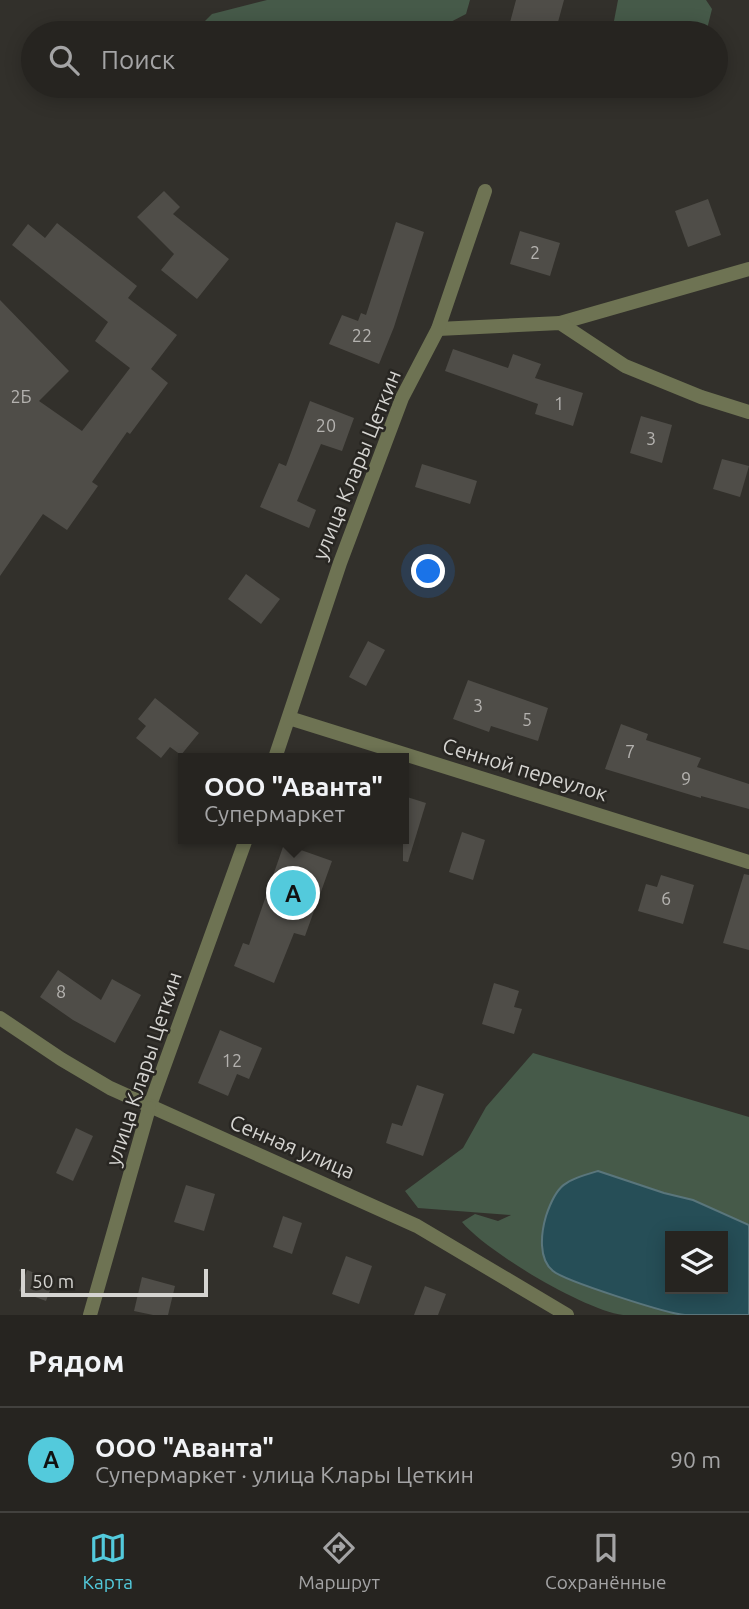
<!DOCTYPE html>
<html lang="ru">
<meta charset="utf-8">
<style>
:root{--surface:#262420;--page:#32302d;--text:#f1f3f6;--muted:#a4a4a5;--line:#42413e;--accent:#53cadc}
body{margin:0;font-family:Ubuntu,sans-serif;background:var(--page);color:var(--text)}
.controls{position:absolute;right:21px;bottom:21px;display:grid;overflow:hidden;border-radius:0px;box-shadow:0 4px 18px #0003}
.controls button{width:63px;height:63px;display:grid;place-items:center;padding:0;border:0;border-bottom:2px solid var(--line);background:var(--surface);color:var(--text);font:35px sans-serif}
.scale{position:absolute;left:21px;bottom:18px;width:187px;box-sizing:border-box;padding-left:7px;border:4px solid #d5d4d1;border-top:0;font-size:19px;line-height:24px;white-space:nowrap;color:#d5d4d1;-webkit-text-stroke:5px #282622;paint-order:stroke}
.you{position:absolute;left:429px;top:572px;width:24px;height:24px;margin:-18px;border:5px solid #fff;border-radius:50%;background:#1a73e8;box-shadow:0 0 0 10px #1a73e833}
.badge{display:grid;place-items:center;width:46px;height:46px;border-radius:50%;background:var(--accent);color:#111;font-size:23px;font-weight:700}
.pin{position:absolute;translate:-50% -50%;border:4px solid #fff;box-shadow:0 2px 7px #0006}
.popup{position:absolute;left:178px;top:753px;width:231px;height:91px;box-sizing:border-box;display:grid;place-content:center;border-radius:0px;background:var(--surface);filter:drop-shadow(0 2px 5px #0005);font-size:23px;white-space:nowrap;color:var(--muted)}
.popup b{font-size:26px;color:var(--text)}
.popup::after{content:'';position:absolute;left:50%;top:100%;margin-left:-14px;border:14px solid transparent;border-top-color:var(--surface)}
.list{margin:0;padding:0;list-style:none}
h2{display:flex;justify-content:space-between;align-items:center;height:91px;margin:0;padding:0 28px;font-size:30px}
h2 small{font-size:23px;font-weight:400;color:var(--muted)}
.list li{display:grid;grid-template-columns:46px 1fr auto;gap:21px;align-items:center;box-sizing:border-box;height:105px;padding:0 28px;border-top:2px solid var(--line)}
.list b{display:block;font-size:26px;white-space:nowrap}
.list p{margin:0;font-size:23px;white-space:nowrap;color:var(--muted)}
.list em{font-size:23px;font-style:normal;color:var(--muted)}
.icon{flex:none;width:38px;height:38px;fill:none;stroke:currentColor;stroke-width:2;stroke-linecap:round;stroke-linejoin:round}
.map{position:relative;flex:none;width:749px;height:1315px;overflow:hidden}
.search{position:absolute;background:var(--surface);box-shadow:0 4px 18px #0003;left:21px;right:21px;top:21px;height:77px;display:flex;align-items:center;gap:18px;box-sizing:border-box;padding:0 24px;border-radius:38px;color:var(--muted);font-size:26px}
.sheet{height:196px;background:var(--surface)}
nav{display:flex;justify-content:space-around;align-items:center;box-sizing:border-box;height:98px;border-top:2px solid var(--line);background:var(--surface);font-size:19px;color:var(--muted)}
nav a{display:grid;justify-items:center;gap:4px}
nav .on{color:var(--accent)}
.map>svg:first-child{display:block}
.green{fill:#465a49}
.water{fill:#264e57;stroke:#5a767c;stroke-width:2;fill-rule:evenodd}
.building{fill:#4f4d48}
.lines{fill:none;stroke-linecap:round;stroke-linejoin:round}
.minor{stroke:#6e7353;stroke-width:14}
.tertiary{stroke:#6e7353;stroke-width:14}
.labels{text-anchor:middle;stroke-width:5;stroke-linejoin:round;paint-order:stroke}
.number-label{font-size:18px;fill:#b4b2af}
.street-label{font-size:21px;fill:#d5d4d1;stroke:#282622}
</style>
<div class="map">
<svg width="749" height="1315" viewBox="0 0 749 1315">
<rect width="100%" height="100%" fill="#32302b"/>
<g class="green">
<path d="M267 0H470L466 14 439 28 417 33H200V26L212 14Z"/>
<path d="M618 0H706L712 9 706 33H618L614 21Z"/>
<path d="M533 1053 749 1117V1225L693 1200 664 1193 552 1271 577 1282 682 1315C663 1315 642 1315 623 1315 584 1310 487 1252 462 1222L475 1214 498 1221 511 1215 418 1208 405 1191 463 1148 486 1107Z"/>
</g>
<path class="water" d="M598 1171 664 1193 693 1200 749 1225V1315C728 1315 706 1315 685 1315 668 1314 565 1281 553 1271 538 1259 541 1233 546 1216 557 1183 565 1181 598 1171ZM670 1236H723V1289H670Z"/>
<g class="building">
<path d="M516 0H564L555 33H521L508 30Z"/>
<path d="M164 191 180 207 173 214 229 259 197 299 161 270 174 254 137 217Z"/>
<path d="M708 199 721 235 688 247 675 211Z"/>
<path d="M396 222 424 232 394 327 379 364 329 344 342 315 358 321 361 313 366 315Z"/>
<path d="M57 223 137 286 128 298 177 335 151 369 168 383 130 434 127 432 92 482 98 486 67 530 43 514 0 576V300L69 371 39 401 82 431 130 368 95 341 108 322 12 245 28 224 45 238Z"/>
<path d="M520 231 560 243 550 276 510 264Z"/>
<path d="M453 349 508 368 513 354 541 364 535 378 583 393 573 426 535 414 538 404 445 371Z"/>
<path d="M310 401 354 418 342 451 321 444 297 501 316 510 309 528 260 507 279 463 286 466Z"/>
<path d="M641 416 672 425 662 463 630 453Z"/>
<path d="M722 459 749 466 740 497 713 489Z"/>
<path d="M422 464 477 481 470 504 415 487Z"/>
<path d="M246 574 280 599 261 624 228 599Z"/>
<path d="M368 641 385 650 366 686 349 677Z"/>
<path d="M468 680 548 708 538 741 491 726 489 732 453 719Z"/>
<path d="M155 698 199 733 181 755 170 747 161 758 136 738 146 726 138 719Z"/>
<path d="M621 724 648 734 646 740 701 758 697 767 749 784V809L701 796V798L605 769Z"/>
<path d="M407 797 426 803 408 862 403 861V808Z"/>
<path d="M462 832 485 840 473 880 449 872Z"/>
<path d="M284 844 332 861 305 936 294 933 274 983 234 966 243 943 249 945Z"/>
<path d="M744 874 749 875V950L723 943Z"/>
<path d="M661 875 694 885 683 924 638 911 646 884 657 887Z"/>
<path d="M58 970 101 1000 112 979 141 995 115 1043 73 1020 40 997Z"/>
<path d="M494 983 519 991 514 1007 522 1009 514 1034 482 1024Z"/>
<path d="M220 1030 262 1048 249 1079 237 1074 228 1096 198 1083Z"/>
<path d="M417 1085 444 1094 423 1156 386 1143 392 1123 402 1126Z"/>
<path d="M76 1128 93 1136 73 1181 56 1173Z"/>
<path d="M186 1185 215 1194 204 1231 174 1222Z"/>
<path d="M283 1216 302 1223 292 1254 273 1247Z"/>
<path d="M346 1256 372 1266 359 1304 332 1294Z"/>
<path d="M27 1270 54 1280 46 1301 19 1291Z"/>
<path d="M142 1277 175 1286 168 1315H153L134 1311Z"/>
<path d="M425 1286 446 1294 438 1315H414Z"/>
</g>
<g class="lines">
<g class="minor">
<path d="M560 323 749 269"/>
<path d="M438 329 560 323 625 366 701 397 749 412"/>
<path d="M289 718 749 862"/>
<path d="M275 758 340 563 402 398 438 329 485 191"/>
<path d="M149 1108 246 839"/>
</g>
<g class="tertiary">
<path d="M0 1018 61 1059 110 1088 417 1226 567 1315"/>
<path d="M90 1315 149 1108"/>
</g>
</g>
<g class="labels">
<g class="number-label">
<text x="535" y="259">2</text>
<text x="362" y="342">22</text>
<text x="21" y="403">2Б</text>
<text x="559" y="410">1</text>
<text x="326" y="432">20</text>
<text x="651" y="445">3</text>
<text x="478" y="712">3</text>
<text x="527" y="726">5</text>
<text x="630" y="758">7</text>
<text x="686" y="785">9</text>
<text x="666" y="905">6</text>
<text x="61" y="998">8</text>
<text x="232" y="1067">12</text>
</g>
<g class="street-label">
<text transform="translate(357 465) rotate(-68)" y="7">улица Клары Цеткин</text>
<text transform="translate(525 770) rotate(17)" y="7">Сенной переулок</text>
<text transform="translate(144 1069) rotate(-72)" y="7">улица Клары Цеткин</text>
<text transform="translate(292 1147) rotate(23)" y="7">Сенная улица</text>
</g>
</g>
</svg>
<div class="controls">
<button><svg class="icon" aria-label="layers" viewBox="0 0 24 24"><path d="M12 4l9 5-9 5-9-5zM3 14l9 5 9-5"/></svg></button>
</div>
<div class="scale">50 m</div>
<div class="you"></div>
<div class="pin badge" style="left:293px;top:893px">A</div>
<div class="popup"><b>ООО &quot;Аванта&quot;</b>Супермаркет</div>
<div class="search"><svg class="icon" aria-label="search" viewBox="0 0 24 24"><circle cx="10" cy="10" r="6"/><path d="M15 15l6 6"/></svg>Поиск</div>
</div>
<section class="sheet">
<h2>Рядом<small></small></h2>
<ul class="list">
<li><span class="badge">A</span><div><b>ООО &quot;Аванта&quot;</b><p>Супермаркет · улица Клары Цеткин</p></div><em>90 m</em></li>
</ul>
</section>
<nav>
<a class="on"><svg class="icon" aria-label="map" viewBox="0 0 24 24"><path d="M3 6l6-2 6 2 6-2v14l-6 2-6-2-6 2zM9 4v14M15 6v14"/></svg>Карта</a>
<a><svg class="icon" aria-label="directions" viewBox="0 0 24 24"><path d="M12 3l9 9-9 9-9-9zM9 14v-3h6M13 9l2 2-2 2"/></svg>Маршрут</a>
<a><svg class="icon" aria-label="saved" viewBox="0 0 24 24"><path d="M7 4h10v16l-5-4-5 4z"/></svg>Сохранённые</a>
</nav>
